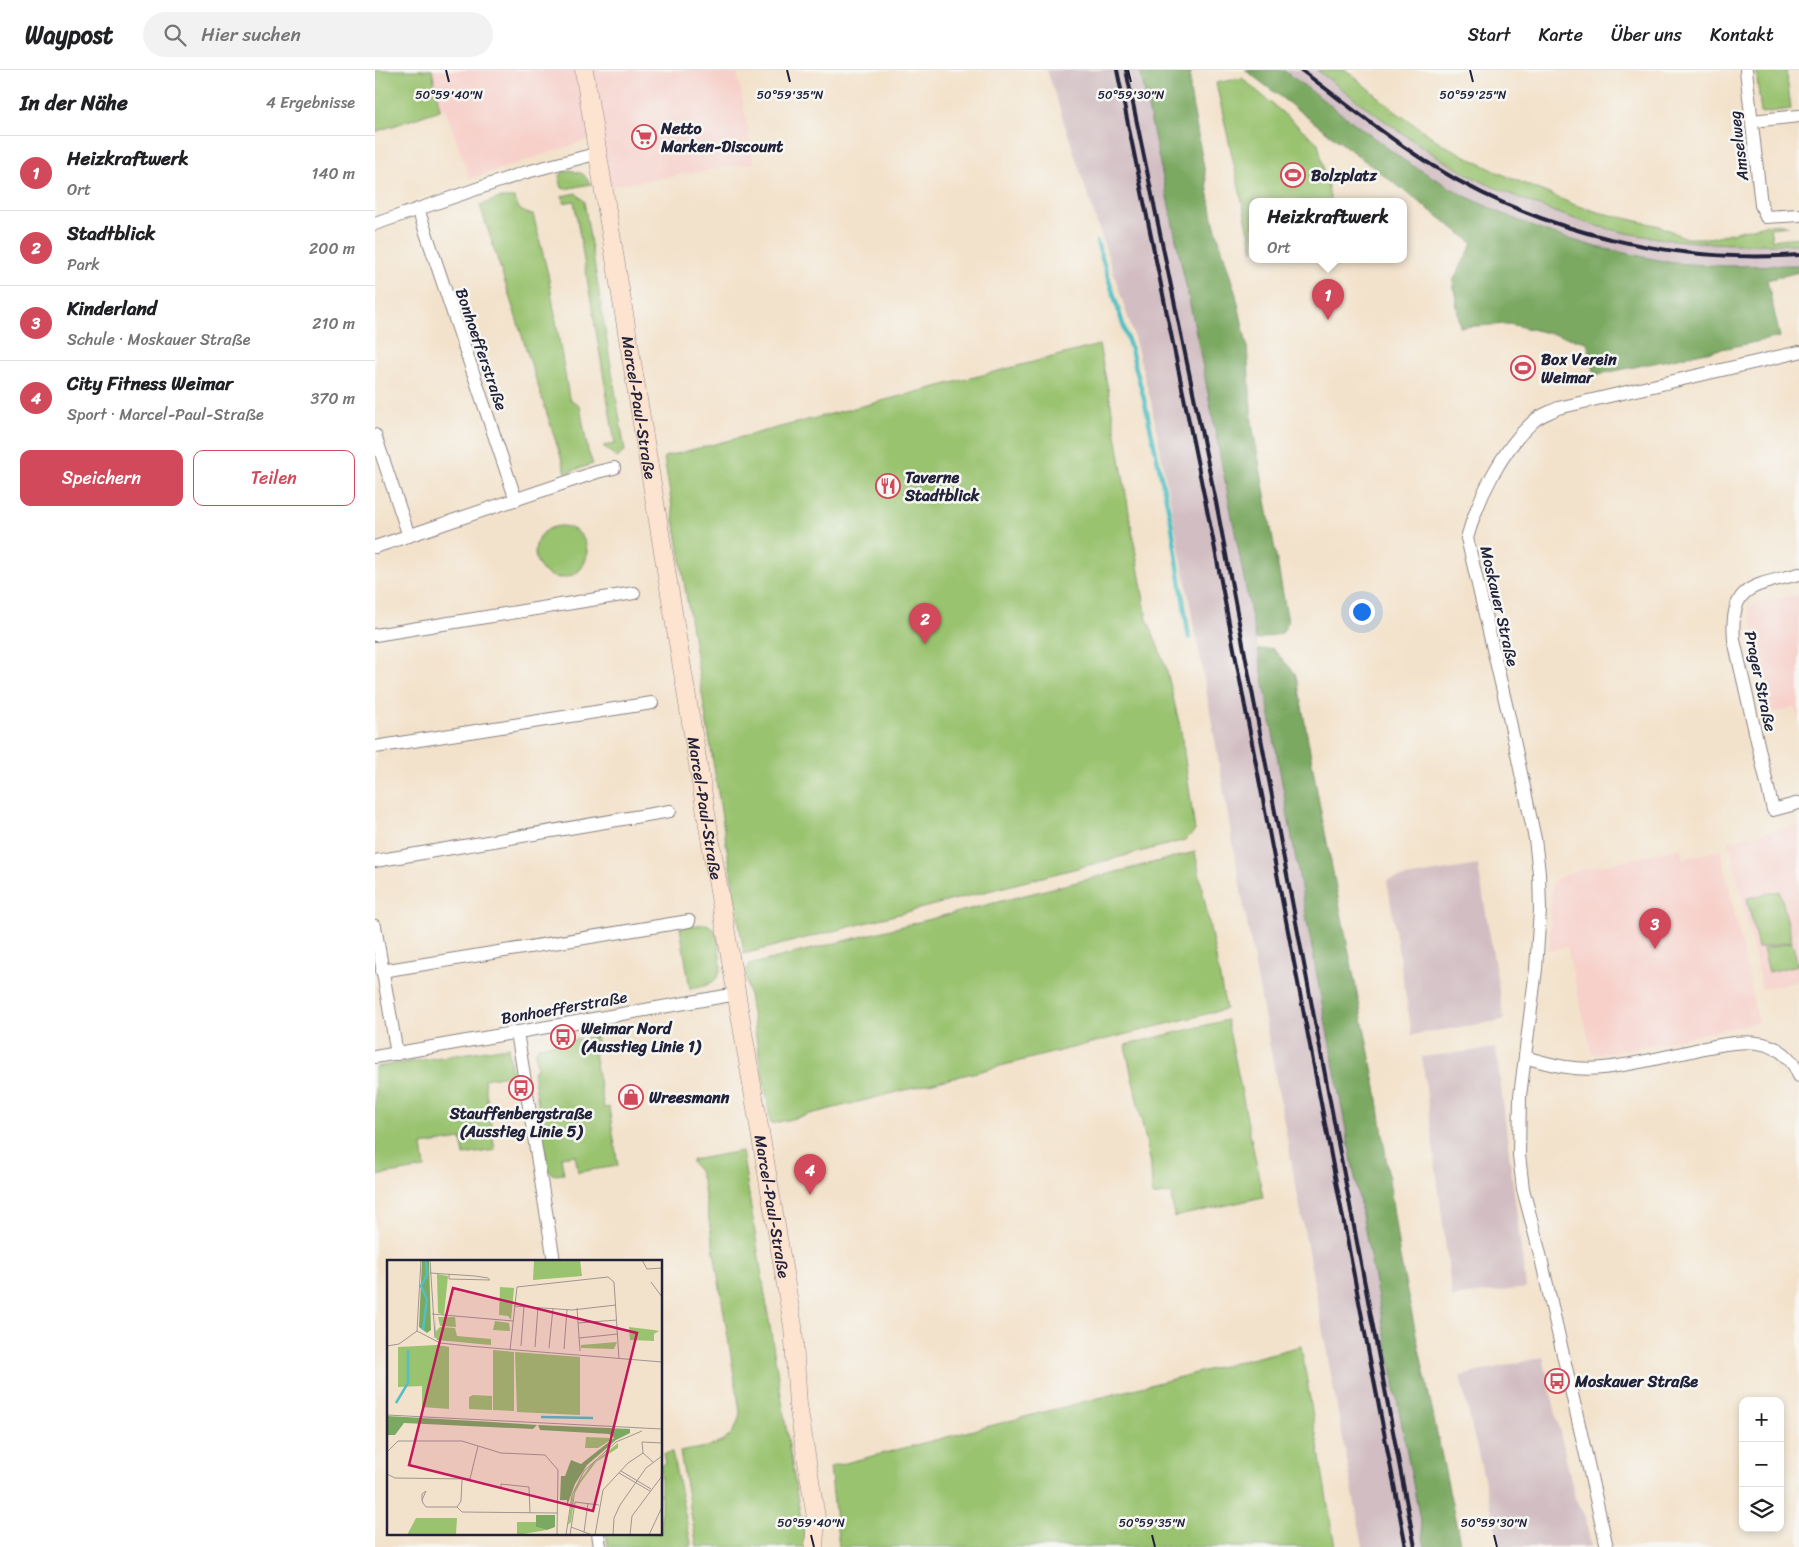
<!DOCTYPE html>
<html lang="de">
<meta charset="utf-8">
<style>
:root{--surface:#fff;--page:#f2f2f2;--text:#202124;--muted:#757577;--line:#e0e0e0;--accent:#d1495b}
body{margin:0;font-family:Sriracha,sans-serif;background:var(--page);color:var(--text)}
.controls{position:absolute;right:15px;bottom:15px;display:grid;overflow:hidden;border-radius:10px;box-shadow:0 2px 8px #0003}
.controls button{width:45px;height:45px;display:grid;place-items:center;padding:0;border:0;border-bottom:1px solid var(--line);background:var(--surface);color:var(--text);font:25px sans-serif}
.you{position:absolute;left:986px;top:541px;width:18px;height:18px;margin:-12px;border:4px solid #fff;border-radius:50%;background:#1a73e8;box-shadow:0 0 0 8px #1a73e833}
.badge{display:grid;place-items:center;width:32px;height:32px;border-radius:50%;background:var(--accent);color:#fff;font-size:16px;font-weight:700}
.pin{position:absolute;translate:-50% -41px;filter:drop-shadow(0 1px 2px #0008)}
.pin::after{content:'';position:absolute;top:26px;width:18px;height:15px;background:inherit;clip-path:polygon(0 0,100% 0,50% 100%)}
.popup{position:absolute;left:874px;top:128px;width:158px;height:65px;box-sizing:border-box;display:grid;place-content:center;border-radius:10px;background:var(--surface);filter:drop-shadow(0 1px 4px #0005);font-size:16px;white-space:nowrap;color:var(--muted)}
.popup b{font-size:19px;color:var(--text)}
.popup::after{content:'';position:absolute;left:50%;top:100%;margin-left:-10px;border:10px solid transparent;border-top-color:var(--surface)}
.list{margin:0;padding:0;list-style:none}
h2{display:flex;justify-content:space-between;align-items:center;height:65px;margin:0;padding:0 20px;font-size:21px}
h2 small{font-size:16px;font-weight:400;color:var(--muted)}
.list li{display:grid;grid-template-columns:32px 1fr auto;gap:15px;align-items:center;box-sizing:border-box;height:75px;padding:0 20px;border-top:1px solid var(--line)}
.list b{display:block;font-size:19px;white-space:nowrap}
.list p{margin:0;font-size:16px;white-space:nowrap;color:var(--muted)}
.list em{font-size:16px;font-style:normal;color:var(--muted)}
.actions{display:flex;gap:10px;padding:15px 20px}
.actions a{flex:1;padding:11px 0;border:1px solid var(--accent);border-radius:10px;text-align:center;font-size:18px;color:var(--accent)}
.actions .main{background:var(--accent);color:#fff}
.icon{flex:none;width:28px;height:28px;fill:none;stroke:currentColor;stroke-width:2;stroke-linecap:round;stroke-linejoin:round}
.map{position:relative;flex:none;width:1424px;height:1477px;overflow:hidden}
header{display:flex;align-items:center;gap:30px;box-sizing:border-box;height:70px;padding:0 25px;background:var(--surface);border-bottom:1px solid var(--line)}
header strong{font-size:24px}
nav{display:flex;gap:28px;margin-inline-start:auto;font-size:18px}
.search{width:350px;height:45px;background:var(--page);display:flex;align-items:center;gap:12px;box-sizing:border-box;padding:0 18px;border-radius:28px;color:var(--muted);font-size:19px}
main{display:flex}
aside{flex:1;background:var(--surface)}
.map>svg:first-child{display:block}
.built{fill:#f7d0ca}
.industrial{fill:#d2bec2}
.green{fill:#9ac36f;stroke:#5e7255}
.forest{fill:#7ba962;stroke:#4e664e}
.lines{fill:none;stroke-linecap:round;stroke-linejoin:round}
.stream{stroke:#51bfc5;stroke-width:4.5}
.street-casing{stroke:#8a8283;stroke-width:14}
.secondary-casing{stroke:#8a8283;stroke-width:19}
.street{stroke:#fff;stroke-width:12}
.secondary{stroke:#fde4d1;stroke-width:18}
.rail{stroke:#22223b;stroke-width:4}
.ticks{fill:none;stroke:#22223b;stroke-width:2}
.labels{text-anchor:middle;stroke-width:5;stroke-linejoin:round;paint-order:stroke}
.poi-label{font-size:16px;font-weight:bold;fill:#22223b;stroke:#f6f6f2;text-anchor:start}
.street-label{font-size:16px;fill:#22223b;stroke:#f6f6f2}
.inset-river{fill:none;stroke:#51bfc5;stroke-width:2.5}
.inset-road{fill:none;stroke:#9f9591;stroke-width:1}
.view{fill:#c2185b;fill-opacity:0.15;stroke:#c2185b;stroke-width:2.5}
.inset-edge{fill:none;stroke:#22223b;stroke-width:2.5}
.ticks-label{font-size:12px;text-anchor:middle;fill:#22223b;stroke:#f6f6f2;stroke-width:5;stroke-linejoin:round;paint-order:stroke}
</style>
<header>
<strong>Waypost</strong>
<div class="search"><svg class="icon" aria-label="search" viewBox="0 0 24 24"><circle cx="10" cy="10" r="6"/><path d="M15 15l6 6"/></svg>Hier suchen</div>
<nav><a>Start</a><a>Karte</a><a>Über uns</a><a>Kontakt</a></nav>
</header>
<main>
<aside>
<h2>In der Nähe<small>4 Ergebnisse</small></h2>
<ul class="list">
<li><span class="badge">1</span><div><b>Heizkraftwerk</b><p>Ort</p></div><em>140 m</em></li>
<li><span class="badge">2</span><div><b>Stadtblick</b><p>Park</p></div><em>200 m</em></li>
<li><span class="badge">3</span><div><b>Kinderland</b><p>Schule · Moskauer Straße</p></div><em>210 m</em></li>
<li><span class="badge">4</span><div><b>City Fitness Weimar</b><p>Sport · Marcel-Paul-Straße</p></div><em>370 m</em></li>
</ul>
<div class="actions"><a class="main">Speichern</a><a>Teilen</a></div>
</aside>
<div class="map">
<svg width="1424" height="1477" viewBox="0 0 1424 1477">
<rect width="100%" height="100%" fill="#f6f6f2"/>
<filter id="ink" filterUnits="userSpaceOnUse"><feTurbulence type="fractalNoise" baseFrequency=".02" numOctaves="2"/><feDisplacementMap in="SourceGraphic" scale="10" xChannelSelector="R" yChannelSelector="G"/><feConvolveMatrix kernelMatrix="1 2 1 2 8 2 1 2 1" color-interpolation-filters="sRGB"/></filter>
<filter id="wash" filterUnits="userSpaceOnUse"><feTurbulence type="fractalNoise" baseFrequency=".0096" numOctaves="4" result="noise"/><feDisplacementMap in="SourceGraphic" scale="20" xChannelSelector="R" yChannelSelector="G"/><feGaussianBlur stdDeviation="1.12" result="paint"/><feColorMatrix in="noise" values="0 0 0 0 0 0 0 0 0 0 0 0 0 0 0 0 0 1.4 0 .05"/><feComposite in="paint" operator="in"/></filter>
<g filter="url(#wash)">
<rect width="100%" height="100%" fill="#f3e2cb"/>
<g class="built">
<path d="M57 0H362L379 93 224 118 215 69 95 109 70 38 65 40Z"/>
<path d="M1424 524V651L1420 637 1397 643 1373 537Z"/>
<path d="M1424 755V911L1387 919 1354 771Z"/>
<path d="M1305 778 1308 789 1346 780 1383 952 1238 983 1217 984 1192 877 1174 881 1177 812 1194 803Z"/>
</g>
<g class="industrial">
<path d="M672 0H765L823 272 882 574 946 928 1050 1477H988L867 826 829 607 776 332 758 263Z"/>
<path d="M908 0H942L995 41 1086 101 1124 120 1166 136 1214 153 1247 162 1295 169 1373 175 1424 174V195L1349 196 1298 193 1221 177 1169 160 1128 144 1088 125 1030 91Z"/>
<path d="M1103 795 1129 950 1037 965 1012 810Z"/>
<path d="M1121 978 1151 1218 1077 1227 1047 987Z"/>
<path d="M1168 1287 1200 1428 1210 1447 1216 1477H1125L1085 1306Z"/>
</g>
<g class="green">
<path d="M0 0H57L65 40 0 62Z"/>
<path d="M942 0H971L1021 42 1069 75 1122 102 1200 135 1227 143 1285 156 1311 168H1334L1390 155 1407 154 1414 156 1395 158 1397 170 1424 167V174C1365 175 1305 174 1247 162 1214 155 1181 143 1150 130 1128 121 1105 112 1085 100 1034 71 988 35 942 0Z"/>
<path d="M1381 0H1411L1416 39 1386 43Z"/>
<path d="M867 8 943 73 956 131H878V181L841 13Z"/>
<path d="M195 100 208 104 216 114 190 119 187 118 184 107 188 102Z"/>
<path d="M201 123 209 131 250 381 242 388 228 376 240 374 199 131 188 133 187 126Z"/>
<path d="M125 128H140C142 138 147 144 158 144L173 204 194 328 205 337 213 381 218 394 191 403 105 135Z"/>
<path d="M724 275 735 329 772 549 791 597 806 661 820 761 811 770 369 884 289 387Z"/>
<circle cx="186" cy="482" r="26"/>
<path d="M820 782 851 939 396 1054 370 902 374 895Z"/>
<path d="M1405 821 1417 871 1383 878 1372 828Z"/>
<path d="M331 854C346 858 344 884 346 897 344 913 330 917 315 919L305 857Z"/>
<path d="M1417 872 1423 895 1394 902 1388 879Z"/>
<path d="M852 950 888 1127 799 1147 796 1123 777 1126 776 1094 750 975Z"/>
<path d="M221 966 224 982 219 983 229 1038 234 1037 243 1096 203 1102 200 1085 186 1087 189 1104C182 1105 177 1106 173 1100L158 1001 162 1000 160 983 164 976Z"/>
<path d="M133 977 137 1004 109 1009 120 1080 89 1085 86 1069 47 1075 50 1098 0 1106V997Z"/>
<path d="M367 1081 423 1432 426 1448 431 1447V1468L429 1477H322L305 1382C334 1376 360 1377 365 1342L328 1113 324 1101 317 1093V1090Z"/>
<path d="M926 1276 960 1477H464L455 1397Z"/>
<path d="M297 1382 316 1473 315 1477H233L231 1463H286V1395L290 1394 288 1384Z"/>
</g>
<g class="forest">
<path d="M765 0H817L815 6V21L839 153 861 225 872 275 877 353 913 552 907 563 881 570 823 272Z"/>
<path d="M870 0H908L1030 91 1088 125 1128 144 1169 161 1221 177 1298 193 1349 196 1424 195V202L1392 210 1405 267 1220 305 1212 272 1134 254 1085 257 1078 211 1098 173Z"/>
<path d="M897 578 920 603 923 614 944 732 1002 1023 1025 1188 1086 1477H1050L946 928 883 580Z"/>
</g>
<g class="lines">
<path class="stream" d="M722 172 756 280 769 329 796 451 814 568"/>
</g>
</g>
<g filter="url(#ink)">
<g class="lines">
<defs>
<g id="street">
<path d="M1371 0 1386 135 1391 147 1424 145"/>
<path d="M1377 51 1424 46"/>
<path d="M43 139 141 430"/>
<path d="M0 154 148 103 224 83"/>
<path d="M0 365 34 466"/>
<path d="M0 477 222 402 239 398"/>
<path d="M1424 504C1379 516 1354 514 1359 570L1398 740 1424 733"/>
<path d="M0 565 259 523"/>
<path d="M0 677 277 633"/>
<path d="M0 791 295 741"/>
<path d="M0 856 22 984"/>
<path d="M7 901 314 851"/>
<path d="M142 962 179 1191"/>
<path d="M0 987 362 924"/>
<path d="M1150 987C1176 995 1201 1001 1228 998 1255 995 1281 989 1307 983 1346 975 1405 955 1424 1006"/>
<path d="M223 1463 225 1477"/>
<path d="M1232 1477 1165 1184 1148 1119 1144 1085 1145 1026 1161 899 1165 840 1164 803 1160 769 1134 647 1092 468C1103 428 1127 379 1159 351 1165 345 1176 342 1183 338L1424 282"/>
</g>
<g id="secondary">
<path id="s1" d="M209 0 338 786 418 1256 423 1335 441 1448 439 1477"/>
</g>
</defs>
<use href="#street" class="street-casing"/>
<use href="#secondary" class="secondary-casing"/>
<use href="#street" class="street"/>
<use href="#secondary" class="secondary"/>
<g class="rail">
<path d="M742 0 837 464 1031 1477"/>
<path d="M751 0 841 432 1040 1477"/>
<path d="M926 0C969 32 1011 67 1058 96 1165 162 1298 194 1424 185"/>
</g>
</g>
</g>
<path class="ticks" d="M71 0 74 12M412 0 415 12M753 0 756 12M1095 0 1098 12M436 1465 439 1477M777 1465 780 1477M1119 1465 1122 1477"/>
<defs>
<symbol id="supermarket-ring" viewBox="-11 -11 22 22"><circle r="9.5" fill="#f6f6f2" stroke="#d1495b" stroke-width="1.5"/><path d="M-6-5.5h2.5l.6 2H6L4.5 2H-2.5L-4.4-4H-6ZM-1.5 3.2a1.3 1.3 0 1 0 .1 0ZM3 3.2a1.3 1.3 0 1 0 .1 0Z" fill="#d1495b"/></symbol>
<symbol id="stadium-ring" viewBox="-11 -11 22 22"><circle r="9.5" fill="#f6f6f2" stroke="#d1495b" stroke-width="1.5"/><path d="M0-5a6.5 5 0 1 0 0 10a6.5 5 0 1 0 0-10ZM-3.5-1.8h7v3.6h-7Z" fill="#d1495b"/></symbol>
<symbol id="restaurant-ring" viewBox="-11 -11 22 22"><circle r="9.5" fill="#f6f6f2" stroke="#d1495b" stroke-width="1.5"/><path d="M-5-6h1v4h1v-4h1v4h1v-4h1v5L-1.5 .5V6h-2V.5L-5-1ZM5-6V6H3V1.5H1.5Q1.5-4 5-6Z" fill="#d1495b"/></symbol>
<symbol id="bus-ring" viewBox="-11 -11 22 22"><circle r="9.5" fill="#f6f6f2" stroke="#d1495b" stroke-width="1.5"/><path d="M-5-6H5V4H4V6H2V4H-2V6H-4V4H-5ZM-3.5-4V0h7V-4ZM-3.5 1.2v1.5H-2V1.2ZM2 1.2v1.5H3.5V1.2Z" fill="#d1495b"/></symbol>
<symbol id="shop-ring" viewBox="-11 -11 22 22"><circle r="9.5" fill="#f6f6f2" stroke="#d1495b" stroke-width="1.5"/><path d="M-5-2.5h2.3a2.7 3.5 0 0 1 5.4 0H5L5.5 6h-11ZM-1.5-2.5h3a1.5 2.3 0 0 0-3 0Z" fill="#d1495b"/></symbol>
</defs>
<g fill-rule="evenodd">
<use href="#supermarket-ring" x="255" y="53" width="28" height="28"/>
<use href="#stadium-ring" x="904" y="91" width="28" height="28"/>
<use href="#stadium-ring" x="1134" y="284" width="28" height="28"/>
<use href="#restaurant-ring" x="499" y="402" width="28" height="28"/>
<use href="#bus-ring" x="174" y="953" width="28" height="28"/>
<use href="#bus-ring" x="132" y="1004" width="28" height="28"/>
<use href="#shop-ring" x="242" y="1013" width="28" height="28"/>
<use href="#bus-ring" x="1168" y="1297" width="28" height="28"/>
</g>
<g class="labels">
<g class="poi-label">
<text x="286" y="64">Netto<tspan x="286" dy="18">Marken-Discount</tspan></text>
<text x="936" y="111">Bolzplatz</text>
<text x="1166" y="295">Box Verein<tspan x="1166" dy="18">Weimar</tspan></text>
<text x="530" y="413">Taverne<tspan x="530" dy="18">Stadtblick</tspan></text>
<text x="206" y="964">Weimar Nord<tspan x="206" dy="18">(Ausstieg Linie 1)</tspan></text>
<text x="274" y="1033">Wreesmann</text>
<text x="146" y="1049" text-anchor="middle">Stauffenbergstraße<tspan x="146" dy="18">(Ausstieg Linie 5)</tspan></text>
<text x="1200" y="1317">Moskauer Straße</text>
</g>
<g class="street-label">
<text transform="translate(1363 76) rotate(-97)" y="6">Amselweg</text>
<text transform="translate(107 279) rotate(71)" y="6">Bonhoefferstraße</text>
<text dy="6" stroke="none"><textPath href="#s1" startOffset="342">Marcel-Paul-Straße</textPath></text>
<text transform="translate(1125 536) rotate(77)" y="6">Moskauer Straße</text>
<text transform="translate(1386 611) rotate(78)" y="6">Prager Straße</text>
<text dy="6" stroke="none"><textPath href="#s1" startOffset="748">Marcel-Paul-Straße</textPath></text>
<text transform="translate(189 937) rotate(-10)" y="6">Bonhoefferstraße</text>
<text dy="6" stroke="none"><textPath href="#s1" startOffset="1152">Marcel-Paul-Straße</textPath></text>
</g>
</g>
<g transform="translate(12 1190)">
<rect width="275" height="275" fill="#f3e2cb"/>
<path d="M147 0H193L195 16 146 20ZM50 15V14L61 16 57 55 51 53ZM113 27 127 28 124 60 121 56 112 55ZM49 56V71L53 67 68 68 70 76 104 79V85L50 80 48 76ZM51 57H68L69 67 53 66ZM108 61 122 63 123 71 106 70ZM242 67 267 70 272 71 267 74V81L243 80ZM230 82 227 89 194 88V85ZM50 85 62 87V149L35 147V126L11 127V87ZM106 90 127 92V151L106 150ZM128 92 193 97V155L130 152ZM86 135 105 136V150L82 149V137ZM199 177 222 178V181L211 188H198ZM231 183V188L209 202 194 222 188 233 184 262 181 265 185 239 188 229 193 220 204 205ZM29 258H70L69 274 20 275ZM130 262H149V267L160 270 130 275Z" fill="#9ac36f"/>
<path d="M35 0H42L44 70 40 73 32 67ZM0 156 105 162 150 165 146 169 17 163 8 175H1ZM151 165 243 169V173L229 180 200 205 188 224 180 246V240H173L174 216H178L184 200 194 204 227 178 222 174 153 170ZM149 255H168V267L160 270 149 267Z" fill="#7ba962"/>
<path class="inset-river" d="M36 70 40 39 34 26 40 15 39 0M9 143 21 123V90M154 157 206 158"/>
<path class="inset-road" d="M43 0 48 78M255 0 260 9 275 8M43 13 88 16 101 18 103 20 62 19V14M264 22 275 37M127 46 185 50 229 45M190 48 193 91M45 54 126 61M191 63 230 60M30 71 53 83 81 86 275 102M30 71 34 0M192 78 231 74M0 86 12 84 30 71M134 86 137 46M148 87 151 47M162 88 166 48M177 89 180 50M123 90 130 27 221 17 227 22 232 99M0 155 275 169M0 192 11 181H75L114 193 158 195 171 210 170 275M266 202 256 193 255 182 275 183M234 211 264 229M232 213 263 231M0 214 8 218 83 219 91 186M114 229V224L142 227 143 253M35 240 39 231 35 234V240L36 243 39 247H70M70 247 75 252 170 253M70 247 74 241 75 220M184 267 205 275M197 272 201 243M179 275 185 235 197 211 229 182 255 171M183 275 188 242 212 245M208 275 216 230 241 203 256 193M226 275 227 258 233 245 259 208 275 196M243 275 245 256 275 216M262 275 275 247"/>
<path class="view" d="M66 28 250 73 206 251 22 205Z"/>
<rect width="275" height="275" class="inset-edge"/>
</g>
<g class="ticks-label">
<text x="74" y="29">50°59'40"N</text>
<text x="415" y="29">50°59'35"N</text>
<text x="756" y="29">50°59'30"N</text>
<text x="1098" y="29">50°59'25"N</text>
<text x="436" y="1457">50°59'40"N</text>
<text x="777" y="1457">50°59'35"N</text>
<text x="1119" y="1457">50°59'30"N</text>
</g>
</svg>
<div class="controls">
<button>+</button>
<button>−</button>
<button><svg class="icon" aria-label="layers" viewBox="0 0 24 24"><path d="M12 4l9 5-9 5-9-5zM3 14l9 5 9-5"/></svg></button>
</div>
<div class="you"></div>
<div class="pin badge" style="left:953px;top:250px">1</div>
<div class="popup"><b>Heizkraftwerk</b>Ort</div>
<div class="pin badge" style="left:550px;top:574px">2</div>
<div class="pin badge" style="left:1280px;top:879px">3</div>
<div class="pin badge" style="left:435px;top:1125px">4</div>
</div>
</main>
